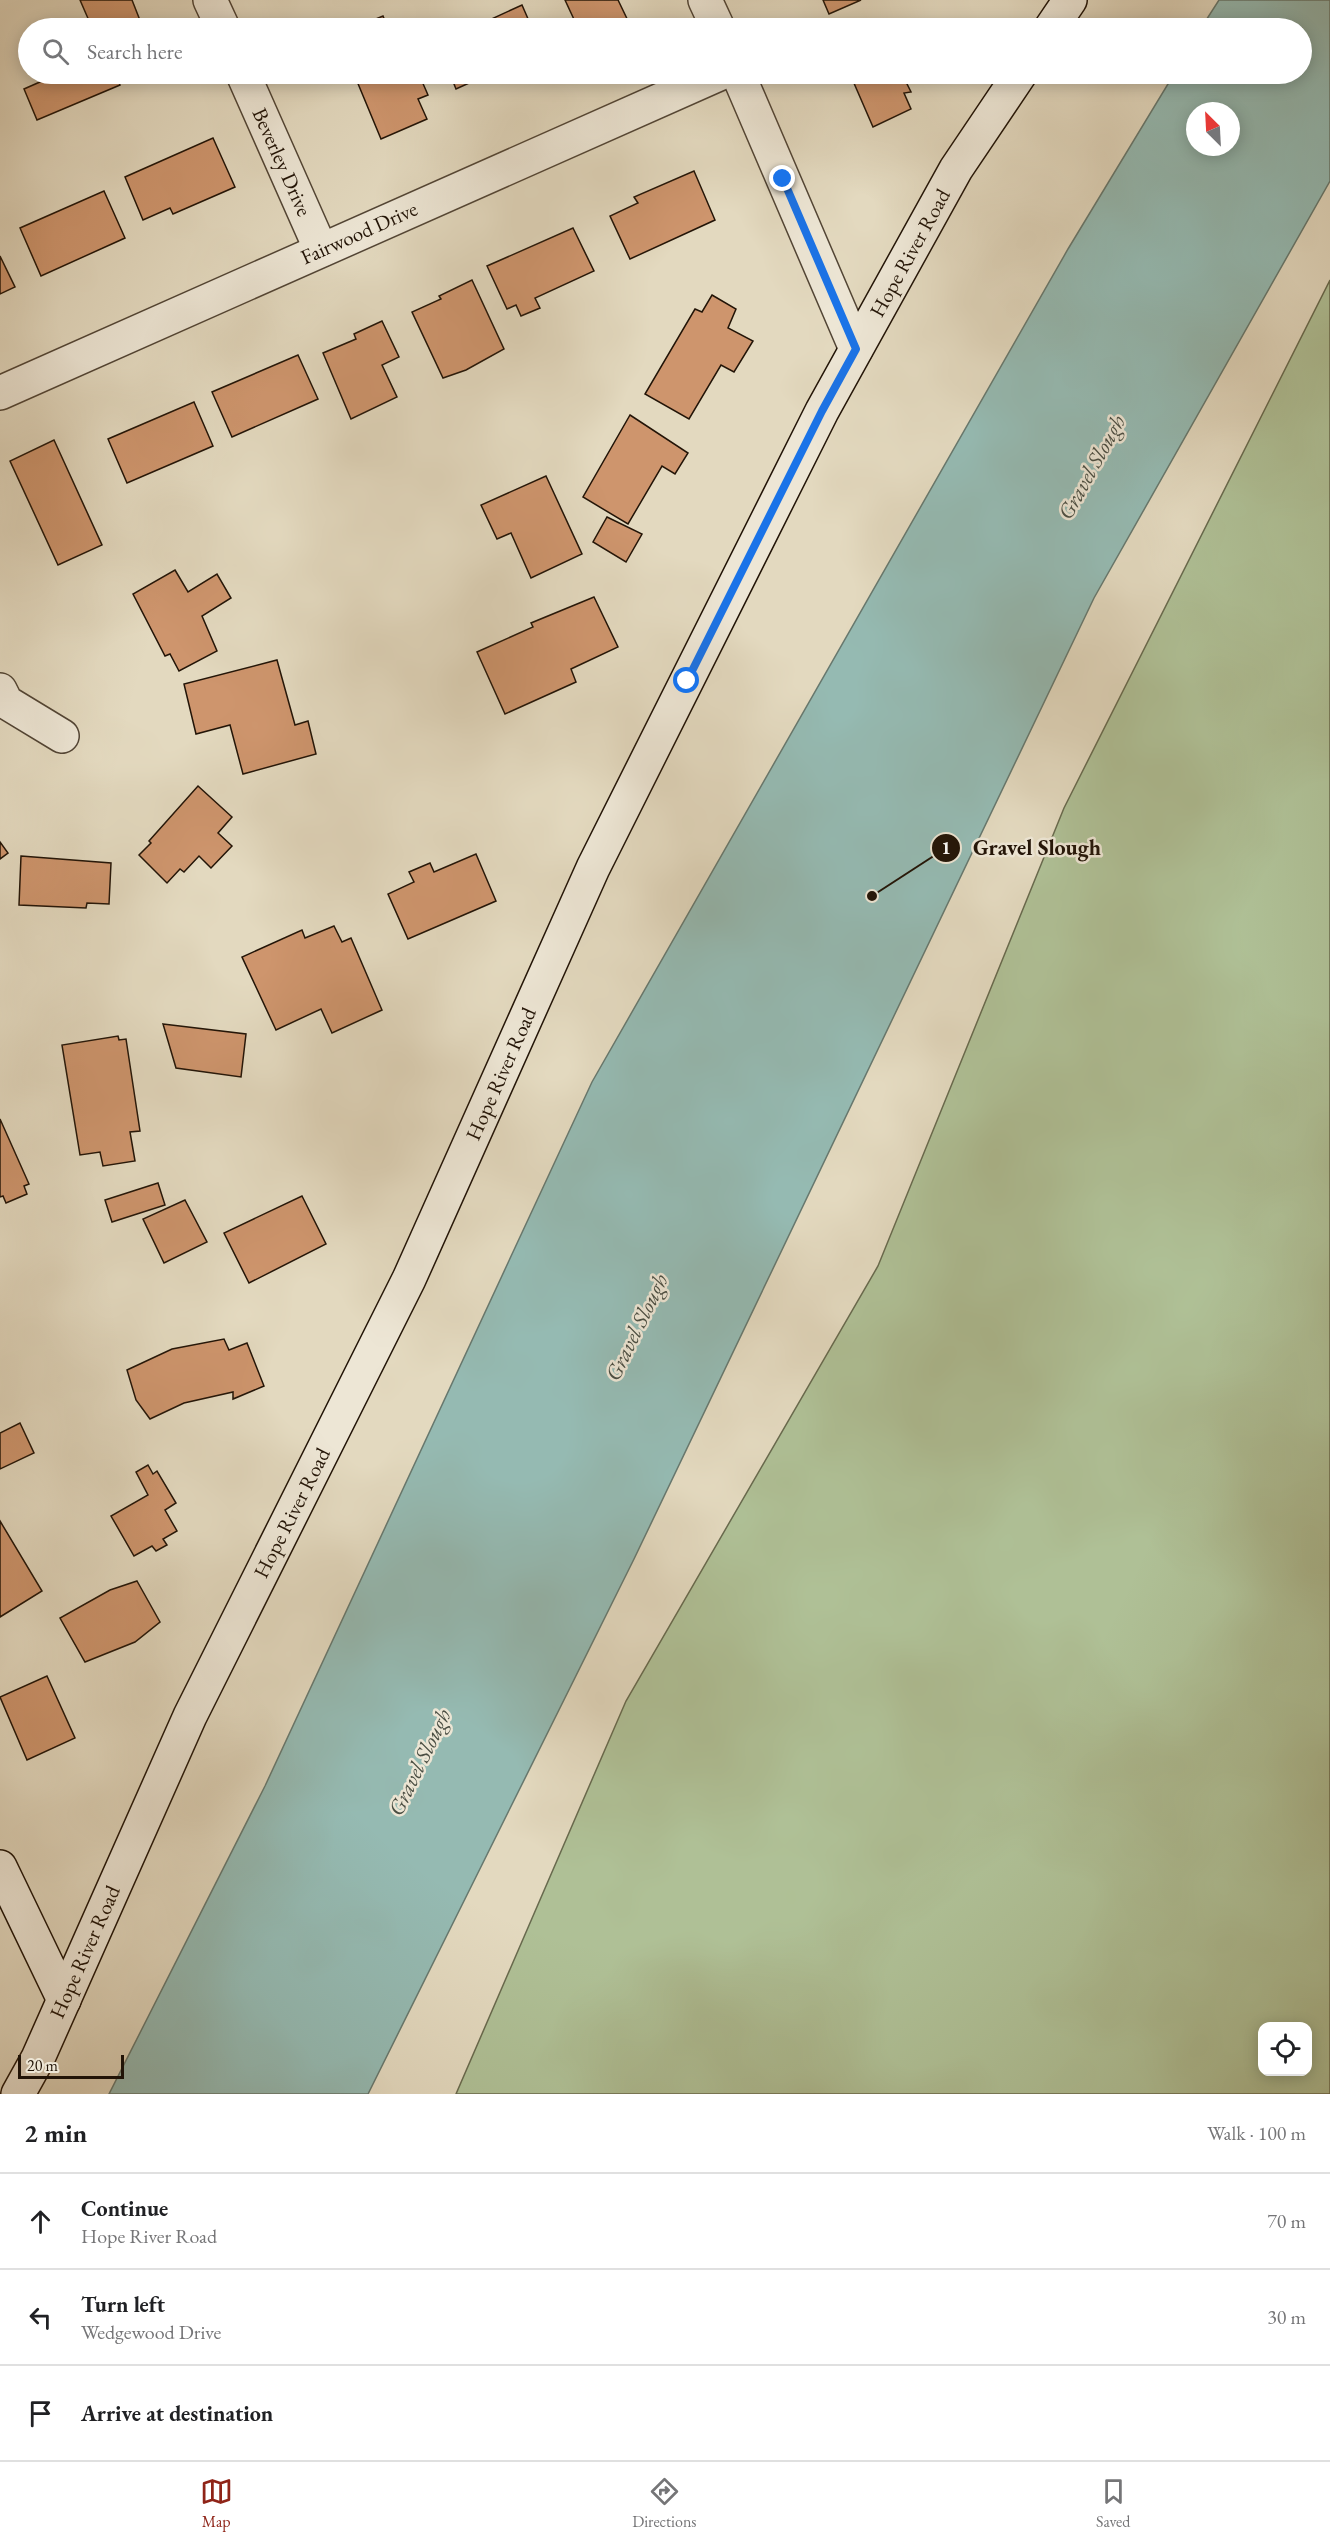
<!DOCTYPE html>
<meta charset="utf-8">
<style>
:root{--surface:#fff;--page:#f2f2f2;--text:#202124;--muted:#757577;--line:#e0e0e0;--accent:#8f2418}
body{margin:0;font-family:"EB Garamond",serif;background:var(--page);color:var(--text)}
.controls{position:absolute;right:18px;bottom:18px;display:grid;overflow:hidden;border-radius:12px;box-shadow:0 3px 15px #0003}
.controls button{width:54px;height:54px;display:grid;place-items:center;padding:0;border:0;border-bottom:2px solid var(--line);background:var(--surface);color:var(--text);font:30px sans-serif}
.compass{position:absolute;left:1186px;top:102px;width:54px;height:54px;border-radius:50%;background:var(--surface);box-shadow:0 3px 15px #0003;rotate:336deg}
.scale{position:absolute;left:18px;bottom:15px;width:106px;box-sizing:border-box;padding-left:6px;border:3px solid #221407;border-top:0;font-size:16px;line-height:21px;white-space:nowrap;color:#221407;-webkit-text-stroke:4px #ede6d5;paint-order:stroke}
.stop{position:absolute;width:18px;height:18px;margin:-14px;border:4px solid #1a73e8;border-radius:50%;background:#fff}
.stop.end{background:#1a73e8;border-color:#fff;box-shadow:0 2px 6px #0008}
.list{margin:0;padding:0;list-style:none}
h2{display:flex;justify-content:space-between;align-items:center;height:78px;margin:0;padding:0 24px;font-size:26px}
h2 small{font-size:20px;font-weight:400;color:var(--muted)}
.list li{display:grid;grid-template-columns:39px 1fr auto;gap:18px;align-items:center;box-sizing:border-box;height:96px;padding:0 24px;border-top:2px solid var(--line)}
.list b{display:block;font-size:22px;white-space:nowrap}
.list p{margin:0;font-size:20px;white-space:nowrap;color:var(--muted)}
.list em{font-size:20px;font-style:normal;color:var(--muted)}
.icon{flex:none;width:33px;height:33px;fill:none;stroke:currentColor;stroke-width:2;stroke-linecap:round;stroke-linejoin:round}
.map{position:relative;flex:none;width:1330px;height:2094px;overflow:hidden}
.search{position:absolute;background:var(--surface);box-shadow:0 3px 15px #0003;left:18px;right:18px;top:18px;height:66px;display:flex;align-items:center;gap:15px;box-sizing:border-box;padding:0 21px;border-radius:33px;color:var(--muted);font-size:22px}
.sheet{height:366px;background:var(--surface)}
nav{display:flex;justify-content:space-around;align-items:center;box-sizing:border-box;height:84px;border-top:2px solid var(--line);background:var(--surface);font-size:16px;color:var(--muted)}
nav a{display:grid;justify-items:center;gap:3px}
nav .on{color:var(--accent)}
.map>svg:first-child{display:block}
.green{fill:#afc096;stroke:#686a4e;stroke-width:1.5;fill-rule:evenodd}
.water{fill:#95bab2;stroke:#67786e;stroke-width:1.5;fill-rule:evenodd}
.building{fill:#ce956d;stroke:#221407;stroke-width:1.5}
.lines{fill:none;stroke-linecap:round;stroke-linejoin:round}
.street-casing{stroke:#524535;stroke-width:36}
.secondary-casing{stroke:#221407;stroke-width:36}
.street{stroke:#ede6d5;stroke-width:33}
.secondary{stroke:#ede6d5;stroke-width:33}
.route{stroke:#1a73e8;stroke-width:8}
.labels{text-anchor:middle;stroke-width:5;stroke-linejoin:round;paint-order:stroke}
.street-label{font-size:21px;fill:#221407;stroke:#ede6d5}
.water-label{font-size:22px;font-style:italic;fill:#4a4e43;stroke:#ede6d5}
.leader{fill:none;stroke:#221407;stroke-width:2}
.callout-dot{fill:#221407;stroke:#ede6d5;stroke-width:2}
.mark-label{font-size:18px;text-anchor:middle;font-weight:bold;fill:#fff}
.callout-label{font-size:22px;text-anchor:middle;font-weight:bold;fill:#221407;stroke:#ede6d5;stroke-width:5;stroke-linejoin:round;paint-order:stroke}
</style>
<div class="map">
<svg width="1330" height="2094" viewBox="0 0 1330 2094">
<rect width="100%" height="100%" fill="#e3d9bf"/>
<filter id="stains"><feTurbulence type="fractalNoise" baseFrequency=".00333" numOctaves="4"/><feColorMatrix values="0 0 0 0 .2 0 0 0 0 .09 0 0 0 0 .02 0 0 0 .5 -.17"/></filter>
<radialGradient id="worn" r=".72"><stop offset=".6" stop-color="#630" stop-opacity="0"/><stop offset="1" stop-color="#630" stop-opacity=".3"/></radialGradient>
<path class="green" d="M1330 280V2094H456L626 1701 878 1266 1064 808ZM1262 2026H1308V2072H1262Z"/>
<path class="water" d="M1219 0H1330V181L1094 598 634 1559 368 2094H109L265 1786 592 1082 1068 249 1174 74H1302V28H1201ZM1195 111H1231V147H1195Z"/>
<g class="building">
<path d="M80 0H132L143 28H78L90 23Z"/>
<path d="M565 0H618L631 27 578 28Z"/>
<path d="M823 0H861L829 14Z"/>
<path d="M522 5 532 28H472Z"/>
<path d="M383 16 388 28H354Z"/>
<path d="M58 74H127L117 77 120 85 37 120 24 89Z"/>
<path d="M354 74H407L411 83 421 79 428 95 418 99 427 119 381 139Z"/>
<path d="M450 74H489L456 89Z"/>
<path d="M850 74H902L911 92 904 93 911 109 873 127Z"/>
<path d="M213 138 235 187 173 214 170 208 143 220 125 177Z"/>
<path d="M694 171 715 220 630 259 610 216 638 203 634 197Z"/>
<path d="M104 191 125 238 41 276 20 228Z"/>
<path d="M573 228 594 271 535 298 540 308 521 316 516 305 507 309 487 266Z"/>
<path d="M0 256 15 287 0 294Z"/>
<path d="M472 280 504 349 466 370 443 378 412 312 441 299 439 296Z"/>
<path d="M712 295 736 309 728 328 753 341 734 372 721 365 689 419 645 394 695 309 702 312Z"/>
<path d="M382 321 399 357 382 365 397 397 351 419 323 353 356 339 354 334Z"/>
<path d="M298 355 318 399 232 437 212 392Z"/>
<path d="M194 402 213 446 127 483 108 439Z"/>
<path d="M630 415 688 453 675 474 662 466 628 524 583 497Z"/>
<path d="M54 440 102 545 58 565 10 461Z"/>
<path d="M546 476 582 554 531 578 511 533 497 539 481 505Z"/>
<path d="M607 517 642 534 626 562 593 542Z"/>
<path d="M175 570 188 592 217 574 231 598 202 616 217 651 179 671 170 654 165 656 133 594Z"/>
<path d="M594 597 618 647 571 669 576 682 505 714 477 652 533 627 531 623Z"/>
<path d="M277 660 295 725 308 721 316 754 243 774 230 725 196 734 184 684Z"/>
<path d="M198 786 232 817 218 833 232 846 211 868 199 856 184 872 180 869 167 883 139 855 151 843 149 841Z"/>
<path d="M0 842 8 853 0 859Z"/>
<path d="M476 854 496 901 408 939 388 894 414 882 409 872 430 863 434 872Z"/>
<path d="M21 856 111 863 109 904 87 903 86 908 19 905Z"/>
<path d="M334 926 342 942 351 938 382 1010 332 1033 321 1009 276 1030 242 957 302 930 305 938Z"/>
<path d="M163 1024 246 1034 241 1077 176 1068Z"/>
<path d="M118 1036 119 1040 126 1039 140 1131 130 1132 135 1161 103 1166 100 1152 80 1155 62 1045Z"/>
<path d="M0 1119 29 1184 24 1186 27 1194 6 1203 3 1196 0 1197Z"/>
<path d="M158 1183 165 1205 112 1222 105 1200Z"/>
<path d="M302 1196 326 1244 249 1283 224 1233Z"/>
<path d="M185 1200 207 1242 164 1263 143 1219Z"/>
<path d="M224 1339 229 1350 247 1343 264 1386 233 1399V1392L184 1403 150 1419 136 1400 127 1370 172 1349Z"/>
<path d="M20 1423 34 1453 0 1469V1433Z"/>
<path d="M148 1465 153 1474 157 1471 176 1503 165 1510 177 1531 163 1539 167 1545 156 1551 152 1546 134 1556 111 1516 148 1495 136 1472Z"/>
<path d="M0 1521 42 1591 0 1617Z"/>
<path d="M137 1581 160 1622 135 1642 85 1662 60 1618 110 1590Z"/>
<path d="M47 1676 75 1738 27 1760 0 1697Z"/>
</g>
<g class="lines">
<defs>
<g id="street">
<path d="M210 0 223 28"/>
<path d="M705 0 718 28"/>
<path d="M243 74 321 250"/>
<path d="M738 74 856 349"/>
<path d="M0 393 719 74"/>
<path d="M0 690 6 702 62 736"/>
</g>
<g id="secondary">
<path d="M1051 28 1070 0"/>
<path d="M0 1867 64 2000"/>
<path d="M18 2094 38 2058 190 1716 409 1279 593 868 822 411 956 169 1020 74"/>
</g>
</defs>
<use href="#street" class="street-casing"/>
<use href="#secondary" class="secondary-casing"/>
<use href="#street" class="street"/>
<use href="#secondary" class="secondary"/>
</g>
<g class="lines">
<path class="route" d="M687 681 822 411 856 349 783 179"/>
</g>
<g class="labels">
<g class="street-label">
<text transform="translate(282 162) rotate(66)" y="7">Beverley Drive</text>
<text transform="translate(359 233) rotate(-24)" y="7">Fairwood Drive</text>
<text transform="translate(910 253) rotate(-61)" y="7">Hope River Road</text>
<text transform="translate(501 1074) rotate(-66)" y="7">Hope River Road</text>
<text transform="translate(292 1513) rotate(-63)" y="7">Hope River Road</text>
<text transform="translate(85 1952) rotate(-66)" y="7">Hope River Road</text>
</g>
<g class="water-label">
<text transform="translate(1091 467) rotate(-61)" y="8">Gravel Slough</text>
<text transform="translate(636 1327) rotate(-64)" y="8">Gravel Slough</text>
<text transform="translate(419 1762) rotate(-64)" y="8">Gravel Slough</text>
</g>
</g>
<path class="leader" d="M872 896L946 848"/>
<g class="callout-dot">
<circle cx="872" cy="896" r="6"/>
<circle cx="946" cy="848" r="15"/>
</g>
<g class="mark-label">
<text x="946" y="854">1</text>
</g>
<g class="callout-label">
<text x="1037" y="855">Gravel Slough</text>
</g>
<rect width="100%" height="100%" filter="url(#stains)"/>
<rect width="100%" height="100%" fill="url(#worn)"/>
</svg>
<div class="controls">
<button><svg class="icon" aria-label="locate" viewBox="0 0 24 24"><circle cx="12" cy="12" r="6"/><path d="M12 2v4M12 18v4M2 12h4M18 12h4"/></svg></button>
</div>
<svg class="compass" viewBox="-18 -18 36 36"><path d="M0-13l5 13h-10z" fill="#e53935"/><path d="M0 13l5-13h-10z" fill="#757577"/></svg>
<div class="scale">20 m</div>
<div class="stop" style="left:687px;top:681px"></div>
<div class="stop end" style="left:783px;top:179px"></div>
<div class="search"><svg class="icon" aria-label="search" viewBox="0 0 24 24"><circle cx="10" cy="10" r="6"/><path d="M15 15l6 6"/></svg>Search here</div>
</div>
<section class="sheet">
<h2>2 min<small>Walk · 100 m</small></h2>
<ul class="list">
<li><svg class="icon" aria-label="ahead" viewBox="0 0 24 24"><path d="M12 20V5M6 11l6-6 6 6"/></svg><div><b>Continue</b><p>Hope River Road</p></div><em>70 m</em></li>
<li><svg class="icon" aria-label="left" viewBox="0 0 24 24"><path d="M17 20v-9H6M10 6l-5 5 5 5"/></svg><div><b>Turn left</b><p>Wedgewood Drive</p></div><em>30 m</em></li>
<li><svg class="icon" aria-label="arrive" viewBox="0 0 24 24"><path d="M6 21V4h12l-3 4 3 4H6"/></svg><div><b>Arrive at destination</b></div></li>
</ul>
</section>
<nav>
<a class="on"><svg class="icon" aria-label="map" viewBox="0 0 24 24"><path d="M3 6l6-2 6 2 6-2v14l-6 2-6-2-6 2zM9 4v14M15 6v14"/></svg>Map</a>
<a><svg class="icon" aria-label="directions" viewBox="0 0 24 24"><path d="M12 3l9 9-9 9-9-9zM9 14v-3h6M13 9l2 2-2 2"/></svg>Directions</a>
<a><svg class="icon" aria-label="saved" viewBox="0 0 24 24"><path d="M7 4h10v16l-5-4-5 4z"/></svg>Saved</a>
</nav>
